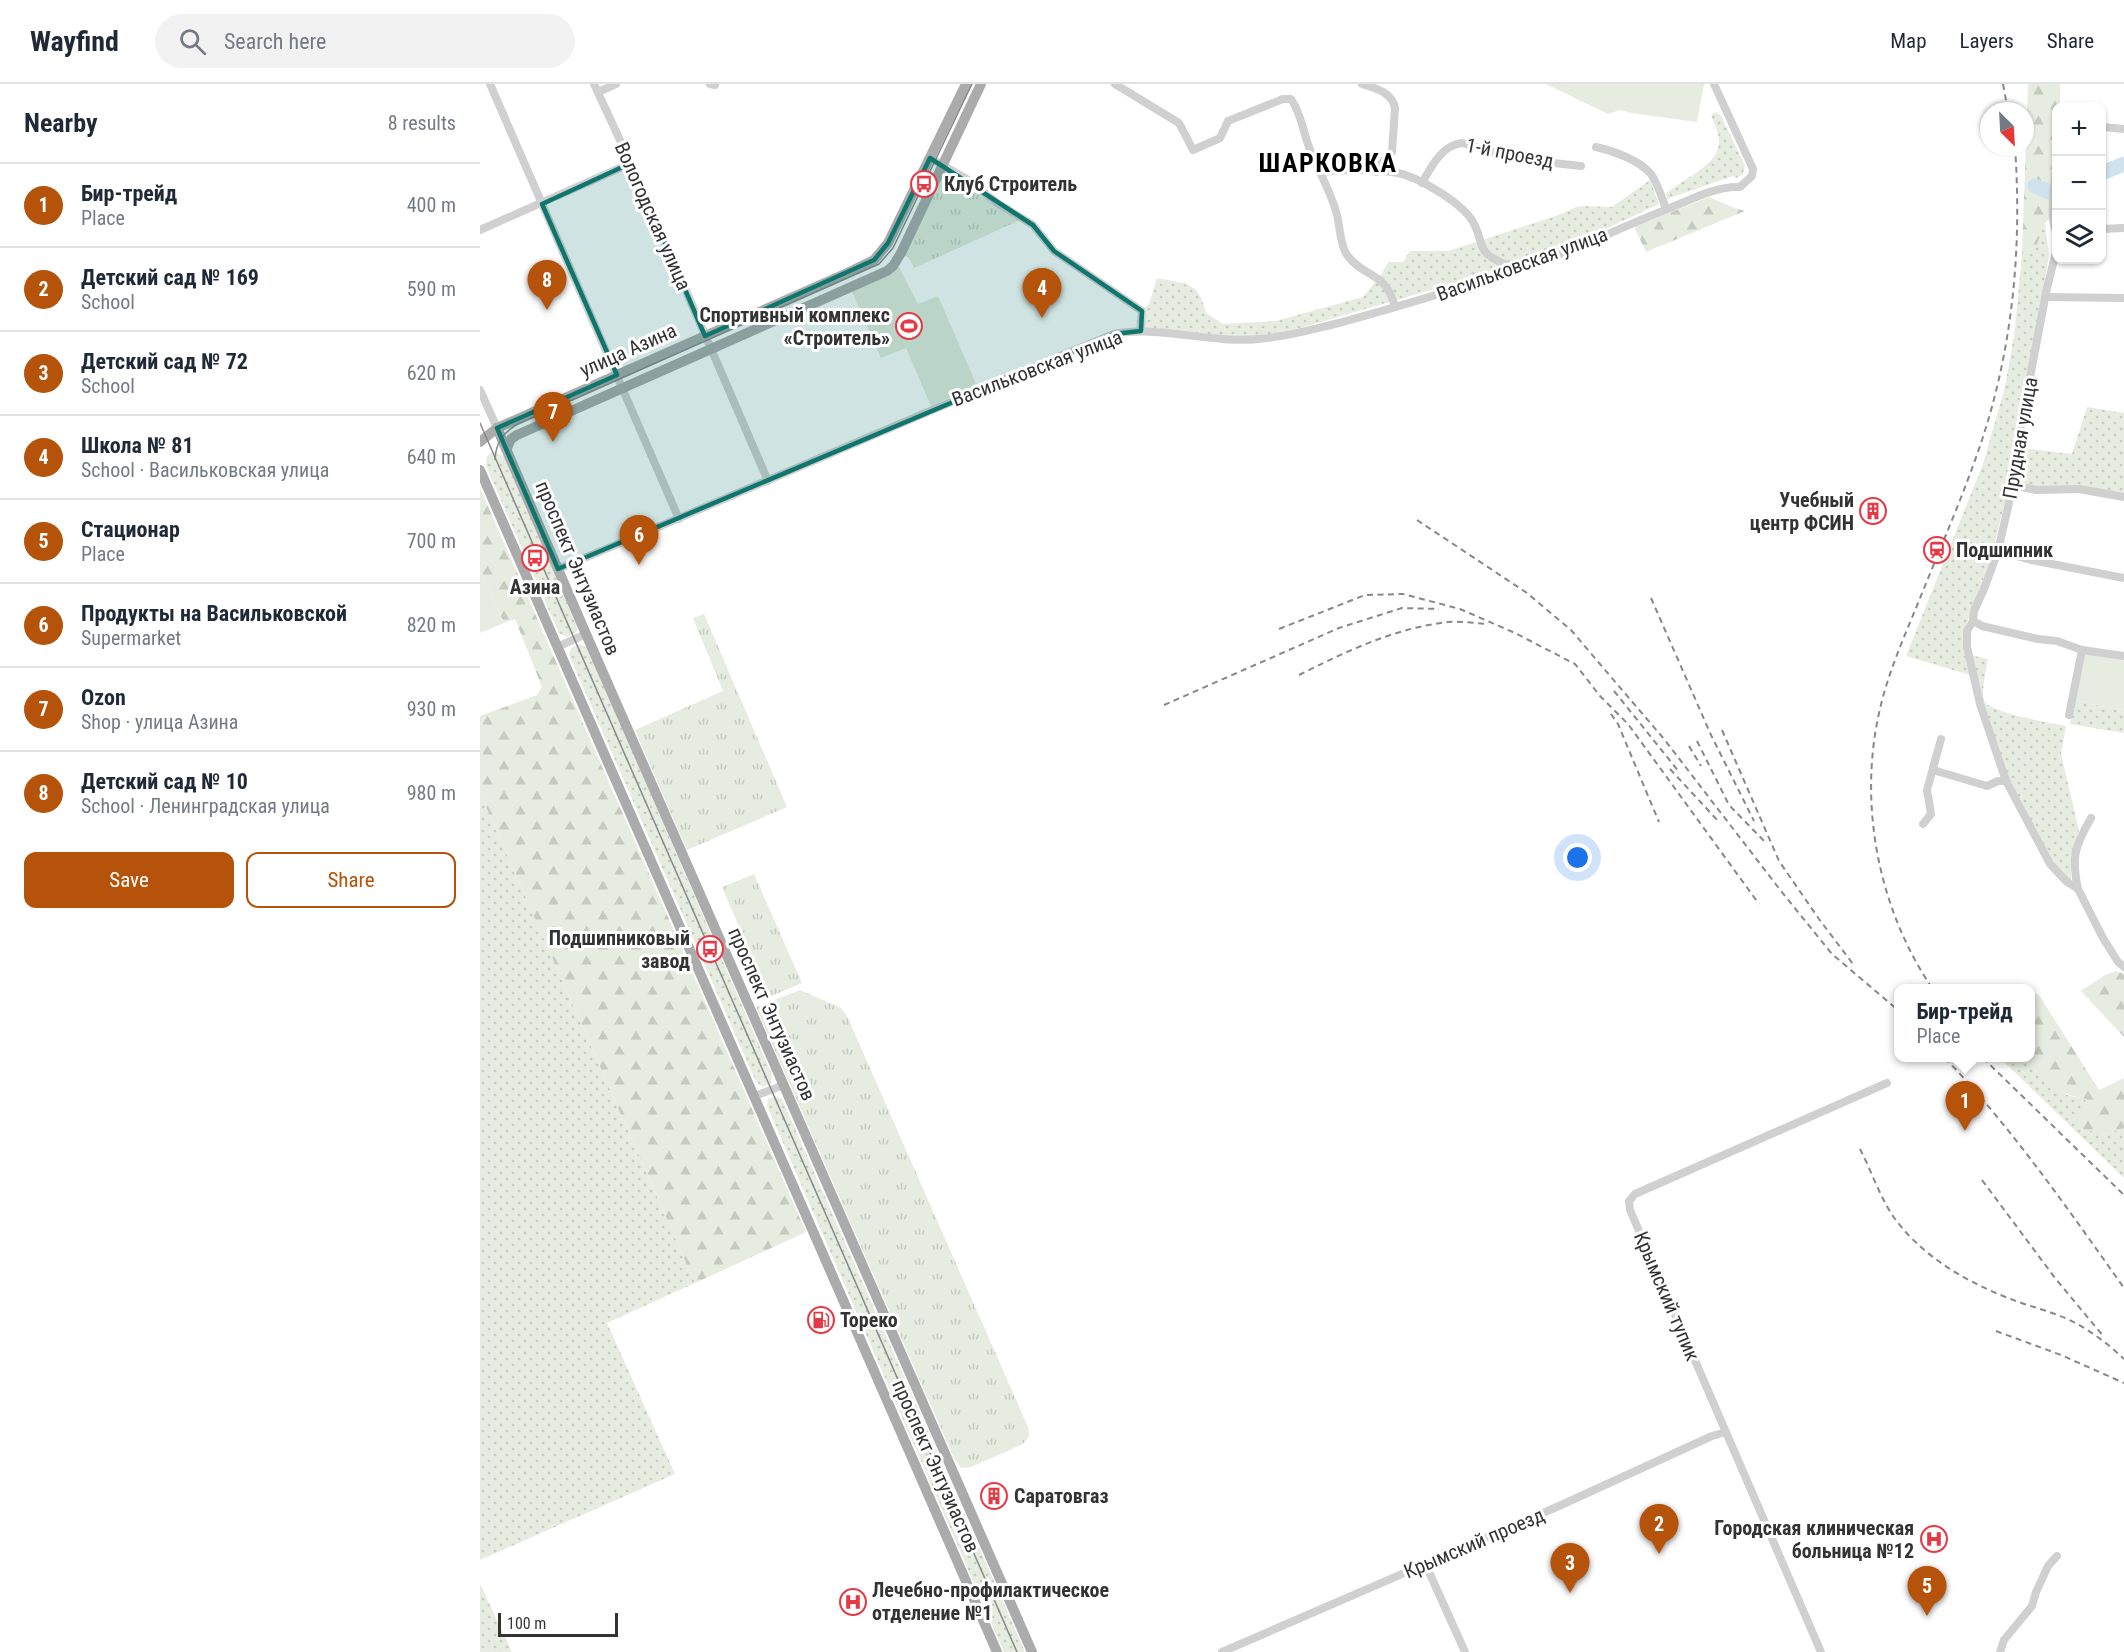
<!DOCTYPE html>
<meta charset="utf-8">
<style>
:root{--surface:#fff;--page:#f2f2f3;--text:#1f2937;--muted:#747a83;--line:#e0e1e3;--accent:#b45309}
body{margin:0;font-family:"Roboto Condensed",sans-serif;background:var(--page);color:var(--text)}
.controls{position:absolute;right:18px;top:18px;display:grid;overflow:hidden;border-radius:12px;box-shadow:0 2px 4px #0004}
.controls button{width:54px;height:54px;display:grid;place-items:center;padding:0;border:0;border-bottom:2px solid var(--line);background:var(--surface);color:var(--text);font:30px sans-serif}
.compass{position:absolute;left:1500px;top:18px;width:54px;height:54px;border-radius:50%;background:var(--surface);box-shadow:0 2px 4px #0004;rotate:156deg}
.scale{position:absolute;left:18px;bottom:15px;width:120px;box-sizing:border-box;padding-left:6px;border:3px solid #333;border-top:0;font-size:16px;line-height:21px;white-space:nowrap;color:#333;-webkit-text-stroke:4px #fff;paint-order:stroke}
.you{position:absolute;left:1098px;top:774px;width:21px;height:21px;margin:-15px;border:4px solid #fff;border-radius:50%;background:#1a73e8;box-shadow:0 0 0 9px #1a73e833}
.badge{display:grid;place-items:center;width:39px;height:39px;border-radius:50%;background:var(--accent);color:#fff;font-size:20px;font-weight:700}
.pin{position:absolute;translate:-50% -50px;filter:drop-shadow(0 2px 3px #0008)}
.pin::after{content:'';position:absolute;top:32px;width:21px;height:18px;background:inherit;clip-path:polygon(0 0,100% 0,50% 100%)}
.popup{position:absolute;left:1414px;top:900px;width:141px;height:78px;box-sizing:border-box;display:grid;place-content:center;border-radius:12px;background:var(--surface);filter:drop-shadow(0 2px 4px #0005);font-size:20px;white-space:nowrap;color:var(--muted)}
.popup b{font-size:22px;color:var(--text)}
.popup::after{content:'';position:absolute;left:50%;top:100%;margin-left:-12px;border:12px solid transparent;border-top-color:var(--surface)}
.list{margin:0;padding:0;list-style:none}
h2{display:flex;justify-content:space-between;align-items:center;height:78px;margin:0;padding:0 24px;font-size:26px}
h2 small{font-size:20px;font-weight:400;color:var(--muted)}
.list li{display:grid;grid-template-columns:39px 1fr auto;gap:18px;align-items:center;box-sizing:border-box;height:84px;padding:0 24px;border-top:2px solid var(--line)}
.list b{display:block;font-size:22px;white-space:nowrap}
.list p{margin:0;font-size:20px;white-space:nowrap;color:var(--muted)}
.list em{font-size:20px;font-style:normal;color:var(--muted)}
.actions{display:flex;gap:12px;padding:18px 24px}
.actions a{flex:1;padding:14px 0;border:2px solid var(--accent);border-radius:12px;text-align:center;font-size:21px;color:var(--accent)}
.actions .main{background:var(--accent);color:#fff}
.icon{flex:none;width:33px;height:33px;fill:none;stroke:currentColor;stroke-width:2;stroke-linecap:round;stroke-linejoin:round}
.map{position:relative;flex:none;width:1644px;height:1568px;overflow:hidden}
header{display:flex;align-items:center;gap:36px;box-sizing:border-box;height:84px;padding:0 30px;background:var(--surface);border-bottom:2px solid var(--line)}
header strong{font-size:28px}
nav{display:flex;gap:33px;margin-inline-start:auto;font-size:21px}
.search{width:420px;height:54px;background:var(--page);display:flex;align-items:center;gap:15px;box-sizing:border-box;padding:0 21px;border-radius:33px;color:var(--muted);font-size:22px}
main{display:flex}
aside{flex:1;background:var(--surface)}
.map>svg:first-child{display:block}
.grass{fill:url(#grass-dots)}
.forest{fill:url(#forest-firs)}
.park{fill:url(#park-tufts)}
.garden{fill:#e6ecdf}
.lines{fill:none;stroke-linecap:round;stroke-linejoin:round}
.river{stroke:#cfe2ee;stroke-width:15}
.minor{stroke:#d0d0d0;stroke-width:8}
.major{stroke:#ababab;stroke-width:10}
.tram{stroke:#888;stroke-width:1.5}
.rail{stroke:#888;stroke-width:2;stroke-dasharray:6 4.5;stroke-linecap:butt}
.marked{fill:#0f766e;fill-opacity:0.2;stroke:#0f766e;stroke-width:4.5;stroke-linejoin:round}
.labels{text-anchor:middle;stroke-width:6;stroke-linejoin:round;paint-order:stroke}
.street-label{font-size:20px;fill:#333;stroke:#fff}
.poi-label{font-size:20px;font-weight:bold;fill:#333;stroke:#fff;text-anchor:start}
.district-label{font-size:26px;font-weight:bold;letter-spacing:1.5px;fill:#000;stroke:#fff}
</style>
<header>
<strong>Wayfind</strong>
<div class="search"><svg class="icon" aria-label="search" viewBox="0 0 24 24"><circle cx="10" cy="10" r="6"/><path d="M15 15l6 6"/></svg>Search here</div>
<nav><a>Map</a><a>Layers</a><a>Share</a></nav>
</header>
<main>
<aside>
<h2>Nearby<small>8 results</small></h2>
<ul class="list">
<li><span class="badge">1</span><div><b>Бир-трейд</b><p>Place</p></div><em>400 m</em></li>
<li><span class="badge">2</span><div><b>Детский сад № 169</b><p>School</p></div><em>590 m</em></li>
<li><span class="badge">3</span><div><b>Детский сад № 72</b><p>School</p></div><em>620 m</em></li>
<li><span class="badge">4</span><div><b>Школа № 81</b><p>School · Васильковская улица</p></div><em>640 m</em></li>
<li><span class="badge">5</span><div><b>Стационар</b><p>Place</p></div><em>700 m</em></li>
<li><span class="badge">6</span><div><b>Продукты на Васильковской</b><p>Supermarket</p></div><em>820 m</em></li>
<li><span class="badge">7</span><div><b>Ozon</b><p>Shop · улица Азина</p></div><em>930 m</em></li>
<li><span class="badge">8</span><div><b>Детский сад № 10</b><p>School · Ленинградская улица</p></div><em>980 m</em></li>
</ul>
<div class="actions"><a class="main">Save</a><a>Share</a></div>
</aside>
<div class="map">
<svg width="1644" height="1568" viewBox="0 0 1644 1568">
<defs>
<pattern id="grass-dots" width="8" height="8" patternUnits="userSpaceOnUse" patternTransform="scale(1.5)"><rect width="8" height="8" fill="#e6ecdf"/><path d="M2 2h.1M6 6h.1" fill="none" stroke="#c6cbc0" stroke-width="1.8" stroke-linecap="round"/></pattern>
<pattern id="forest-firs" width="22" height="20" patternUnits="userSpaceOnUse" patternTransform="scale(1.5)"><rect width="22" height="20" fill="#e6ecdf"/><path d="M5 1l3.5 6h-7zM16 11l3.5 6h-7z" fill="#c6cbc0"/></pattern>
<pattern id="park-tufts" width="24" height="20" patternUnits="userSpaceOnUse" patternTransform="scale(1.5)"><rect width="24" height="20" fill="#e6ecdf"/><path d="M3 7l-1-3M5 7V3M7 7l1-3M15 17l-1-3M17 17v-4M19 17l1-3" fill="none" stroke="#c6cbc0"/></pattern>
</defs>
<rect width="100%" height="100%" fill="#fff"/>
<g class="grass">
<path d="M1236 28 1241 32 1265 82 1263 90 1256 94 1253 92 1187 115 1186 110C1200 96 1238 82 1239 59 1240 51 1234 39 1231 31Z"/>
<path d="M1170 96 1179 120 1100 157 1023 185 820 244 777 253 735 252 656 243 658 229 669 220 677 194C706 200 719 197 726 229L743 240 796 237 883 213 901 191 908 178H923L930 167H968L1076 132 1099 122 1132 123Z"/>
<path d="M1565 139 1569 171 1550 283 1534 351 1528 406 1510 477 1484 547 1490 591 1426 572 1503 380 1525 303 1535 245 1542 170 1554 167Z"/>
<path d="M1607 323 1644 329V411C1625 410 1547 407 1537 397L1541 364 1592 370Z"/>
<path d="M14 368 24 372 97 540V547L87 553 79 549 6 382C6 375 6 370 14 368Z"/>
<path d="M99 560 107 563 292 991 291 999 283 1003 276 998 89 571 91 564Z"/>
<path d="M1490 571 1508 575C1506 585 1501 609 1504 617 1510 629 1572 639 1586 642L1581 670 1599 746 1591 776V797L1577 786 1530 699 1506 633Z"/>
<path d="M1594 616 1642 627 1644 624V649L1590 640Z"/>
<path d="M0 709 215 1199 127 1239 195 1390 0 1476Z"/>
<path d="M1520 974H1543L1586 1011 1607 1015 1623 1050 1644 1044V1094Z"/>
<path d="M295 1012 302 1015 545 1568H524L287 1022 288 1015Z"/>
<path d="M0 1500 32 1568H0Z"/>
</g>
<g class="forest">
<path d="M1548 0H1580V22H1576V129L1565 139 1554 168 1542 170Z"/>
<path d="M1229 113 1252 123 1265 127 1166 168 1155 145 1156 142Z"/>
<path d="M0 404 326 1148 215 1199 0 709V632L57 611 62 603 35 535 24 539 0 486Z"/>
<path d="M1636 887 1644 890V953L1601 907 1625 891Z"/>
<path d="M1551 909 1559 911 1619 1006 1644 994V1044L1623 1050 1602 1045 1596 1030 1607 1015C1572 1008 1568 1001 1544 976L1543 974H1551Z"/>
</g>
<g class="park">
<path d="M466 88 489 101 516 122 538 137 434 184 430 176 425 171 462 90Z"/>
<path d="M224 530 307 723 207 766 155 646 243 607 213 534Z"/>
<path d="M274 790 322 899 289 913 242 803Z"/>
<path d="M320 906 361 924 367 932 548 1343 549 1352 543 1360 491 1383 481 1384 474 1374 276 923Z"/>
</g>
<g class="garden">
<path d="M1066 0H1224L1217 38 1151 29 1140 26 1128 30Z"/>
<path d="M418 181 438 220 458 212 497 302 451 322 426 264 401 274 372 208Z"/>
<path d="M0 486 24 539 0 549Z"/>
<path d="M1605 570 1644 575V624L1642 627 1594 616 1602 573Z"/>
</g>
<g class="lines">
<g class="river">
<path d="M1622 89 1644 80"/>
<path d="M1555 102 1572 109 1576 107"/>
</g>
<g class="minor">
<path d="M10 0 199 435"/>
<path d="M114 0 157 93 288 397"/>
<path d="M230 0 235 1"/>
<path d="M635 0 699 39 713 66 740 54 748 37 803 15H811C821 29 823 47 829 63 837 85 851 107 857 131 860 143 860 161 867 171 885 195 905 186 915 223"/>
<path d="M882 0C895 4 912 8 915 24L912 68 899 82 896 88"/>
<path d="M118 8 136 0"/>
<path d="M1622 43 1644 45"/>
<path d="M1116 63C1134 67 1159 76 1171 90 1178 100 1182 114 1186 125"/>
<path d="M450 74 492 98 517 119 553 141 574 167 662 227 661 247"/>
<path d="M1576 82C1575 103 1569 128 1576 148"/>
<path d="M840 89C856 84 902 86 918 89 938 93 976 116 989 132 1007 155 991 167 1025 180L1029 189"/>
<path d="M942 99C951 83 962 61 982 59L1038 75 1101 82"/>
<path d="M1622 145 1644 144"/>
<path d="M0 146 151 79"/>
<path d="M1576 168 1567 204 1539 351 1533 401 1518 467 1504 505 1494 527 1493 537 1487 547V563L1500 620 1526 697 1570 780 1587 798 1598 805 1623 854 1638 878 1644 883"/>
<path d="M1566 213 1644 214"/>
<path d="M0 306 17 344"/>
<path d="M1533 401 1556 406 1599 405 1644 413"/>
<path d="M1518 467 1551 476 1644 494"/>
<path d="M78 485C264 408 448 326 634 250 677 241 732 260 779 255 805 253 830 246 855 240 912 225 969 207 1025 190 1082 173 1136 145 1190 124 1212 115 1236 102 1260 103L1272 92 1273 85 1234 0"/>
<path d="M1493 537 1502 542 1558 555 1577 557 1602 566 1644 572"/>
<path d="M77 563 106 550"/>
<path d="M1589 631 1602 566"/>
<path d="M1453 686 1507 702 1518 697H1526"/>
<path d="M1443 740 1451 730 1447 706 1461 655"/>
<path d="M1598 805C1591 773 1595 762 1611 734"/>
<path d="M275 1012 304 1001"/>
<path d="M945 1479 985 1568"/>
<path d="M742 1568 1079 1422 1232 1352 1246 1348"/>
<path d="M1341 1568 1150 1126 1149 1117 1155 1110 1407 999"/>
<path d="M1520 1568 1524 1556 1552 1522 1556 1508 1568 1482 1577 1472"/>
</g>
<g class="major">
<path d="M17 344 106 550 552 1568"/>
<path d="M0 358 17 344 365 190 394 176 408 159 486 0"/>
<path d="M27 364 31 355 37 351 407 187 413 182 421 169 501 0"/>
<path d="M0 386 517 1568"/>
</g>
<g class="tram">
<path d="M0 339 537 1568"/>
<path d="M15 375C16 359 22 350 36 341L399 180 413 164 492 0"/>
</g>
<g class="rail">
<path d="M1523 0 1528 27"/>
<path d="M937 436 1047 509 1091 546 1184 655 1301 807 1352 870 1419 927"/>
<path d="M1171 514 1231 651 1274 737"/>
<path d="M799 545 885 511 923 510 980 525 1035 549 1095 580 1120 612 1148 640 1279 820"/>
<path d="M819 591C867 567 915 544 968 538 980 537 994 539 1006 540"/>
<path d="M1134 607 1200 689"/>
<path d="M684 621 859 544 922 524 959 525"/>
<path d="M1131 630 1138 640 1179 738"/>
<path d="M1242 646 1299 777 1339 835 1373 880"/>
<path d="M1217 657 1249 721 1287 760"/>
<path d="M1209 662 1221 682"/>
<path d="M1190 685 1239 738"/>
<path d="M1452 904C1396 821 1376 711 1403 613 1411 583 1424 553 1436 524 1458 469 1482 415 1501 359 1533 263 1542 163 1535 63"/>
<path d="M1465 974C1532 1044 1588 1125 1644 1204"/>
<path d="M1503 974 1644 1111"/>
<path d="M1380 1065C1391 1086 1401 1116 1415 1135 1445 1175 1490 1200 1536 1217 1549 1222 1562 1225 1575 1230 1601 1239 1625 1257 1644 1275"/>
<path d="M1502 1096 1575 1194 1624 1253"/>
<path d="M1516 1247 1581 1271 1644 1299"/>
</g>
</g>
<path class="marked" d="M450 74 553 141 574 167 662 227 661 247 634 250 78 485 17 344 137 291 62 120 151 79 225 252 394 176 408 159Z"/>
<defs>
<symbol id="bus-ring" viewBox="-11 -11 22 22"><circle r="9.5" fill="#fff" stroke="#e63946" stroke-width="1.5"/><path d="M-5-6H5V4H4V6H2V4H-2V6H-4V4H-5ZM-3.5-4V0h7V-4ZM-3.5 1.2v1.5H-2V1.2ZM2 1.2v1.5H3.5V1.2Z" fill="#e63946"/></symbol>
<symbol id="stadium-ring" viewBox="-11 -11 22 22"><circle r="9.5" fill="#fff" stroke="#e63946" stroke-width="1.5"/><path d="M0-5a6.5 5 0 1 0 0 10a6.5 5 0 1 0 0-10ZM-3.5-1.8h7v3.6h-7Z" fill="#e63946"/></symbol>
<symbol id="building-ring" viewBox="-11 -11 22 22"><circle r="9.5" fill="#fff" stroke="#e63946" stroke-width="1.5"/><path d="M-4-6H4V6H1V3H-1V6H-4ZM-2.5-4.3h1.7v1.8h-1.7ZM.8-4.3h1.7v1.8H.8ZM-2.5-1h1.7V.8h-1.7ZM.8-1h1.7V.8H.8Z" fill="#e63946"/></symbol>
<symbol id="station-ring" viewBox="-11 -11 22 22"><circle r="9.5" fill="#fff" stroke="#e63946" stroke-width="1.5"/><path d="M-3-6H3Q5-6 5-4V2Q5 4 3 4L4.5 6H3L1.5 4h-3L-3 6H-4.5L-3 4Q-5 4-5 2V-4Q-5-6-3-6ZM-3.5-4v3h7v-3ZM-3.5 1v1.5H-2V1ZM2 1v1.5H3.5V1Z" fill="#e63946"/></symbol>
<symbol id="fuel-ring" viewBox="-11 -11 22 22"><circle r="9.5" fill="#fff" stroke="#e63946" stroke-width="1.5"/><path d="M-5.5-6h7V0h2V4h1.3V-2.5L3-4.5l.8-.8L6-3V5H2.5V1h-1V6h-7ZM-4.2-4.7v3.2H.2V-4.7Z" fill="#e63946"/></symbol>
<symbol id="hospital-ring" viewBox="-11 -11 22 22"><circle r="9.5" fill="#fff" stroke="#e63946" stroke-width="1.5"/><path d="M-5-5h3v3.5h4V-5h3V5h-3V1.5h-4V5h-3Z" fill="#e63946"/></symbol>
</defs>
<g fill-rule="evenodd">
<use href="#bus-ring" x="429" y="85" width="30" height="30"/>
<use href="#stadium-ring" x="414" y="227" width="30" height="30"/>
<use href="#building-ring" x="1378" y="412" width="30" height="30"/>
<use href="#station-ring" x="1442" y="451" width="30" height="30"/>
<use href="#bus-ring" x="40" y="459" width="30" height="30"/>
<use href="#bus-ring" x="215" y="850" width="30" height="30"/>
<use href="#fuel-ring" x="326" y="1221" width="30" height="30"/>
<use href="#building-ring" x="499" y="1397" width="30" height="30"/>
<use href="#hospital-ring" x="1439" y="1440" width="30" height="30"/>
<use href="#hospital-ring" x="358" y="1503" width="30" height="30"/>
</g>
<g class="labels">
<g class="street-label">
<text transform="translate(1030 69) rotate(11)" y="7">1-й проезд</text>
<text transform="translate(173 132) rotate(66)" y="7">Вологодская улица</text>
<text transform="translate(1042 180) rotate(-20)" y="7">Васильковская улица</text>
<text transform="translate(148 266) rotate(-24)" y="7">улица Азина</text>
<text transform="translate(557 284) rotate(-21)" y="7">Васильковская улица</text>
<text transform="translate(1540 354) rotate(-80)" y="7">Прудная улица</text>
<text transform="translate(98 484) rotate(67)" y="7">проспект Энтузиастов</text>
<text transform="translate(292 930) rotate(66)" y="7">проспект Энтузиастов</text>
<text transform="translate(1187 1212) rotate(67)" y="7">Крымский тупик</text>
<text transform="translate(456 1382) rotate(66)" y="7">проспект Энтузиастов</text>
<text transform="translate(994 1459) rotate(-23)" y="7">Крымский проезд</text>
</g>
<g class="poi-label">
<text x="464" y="107">Клуб Строитель</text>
<text x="410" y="238" text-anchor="end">Спортивный комплекс<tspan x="410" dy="23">«Строитель»</tspan></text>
<text x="1374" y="423" text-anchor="end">Учебный<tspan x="1374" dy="23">центр ФСИН</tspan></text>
<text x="1476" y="473">Подшипник</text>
<text x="55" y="510" text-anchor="middle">Азина</text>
<text x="210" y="861" text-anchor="end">Подшипниковый<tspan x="210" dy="23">завод</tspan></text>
<text x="360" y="1243">Тореко</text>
<text x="534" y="1419">Саратовгаз</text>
<text x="1434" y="1451" text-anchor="end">Городская клиническая<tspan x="1434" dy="23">больница №12</tspan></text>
<text x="392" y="1513">Лечебно-профилактическое<tspan x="392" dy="23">отделение №1</tspan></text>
</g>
<g class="district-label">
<text x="848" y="88">ШАРКОВКА</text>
</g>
</g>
</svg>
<div class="controls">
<button>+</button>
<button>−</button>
<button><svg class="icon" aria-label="layers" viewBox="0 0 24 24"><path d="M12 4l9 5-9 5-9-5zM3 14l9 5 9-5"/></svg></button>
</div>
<svg class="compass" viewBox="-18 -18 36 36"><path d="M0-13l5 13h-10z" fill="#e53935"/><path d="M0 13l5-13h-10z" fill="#747a83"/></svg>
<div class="scale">100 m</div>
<div class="you"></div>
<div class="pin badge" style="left:1485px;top:1047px">1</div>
<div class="popup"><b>Бир-трейд</b>Place</div>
<div class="pin badge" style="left:1179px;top:1470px">2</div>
<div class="pin badge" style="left:1090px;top:1509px">3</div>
<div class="pin badge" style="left:562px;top:234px">4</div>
<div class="pin badge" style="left:1447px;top:1532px">5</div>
<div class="pin badge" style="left:159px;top:481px">6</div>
<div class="pin badge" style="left:73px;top:358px">7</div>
<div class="pin badge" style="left:67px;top:226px">8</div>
</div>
</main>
